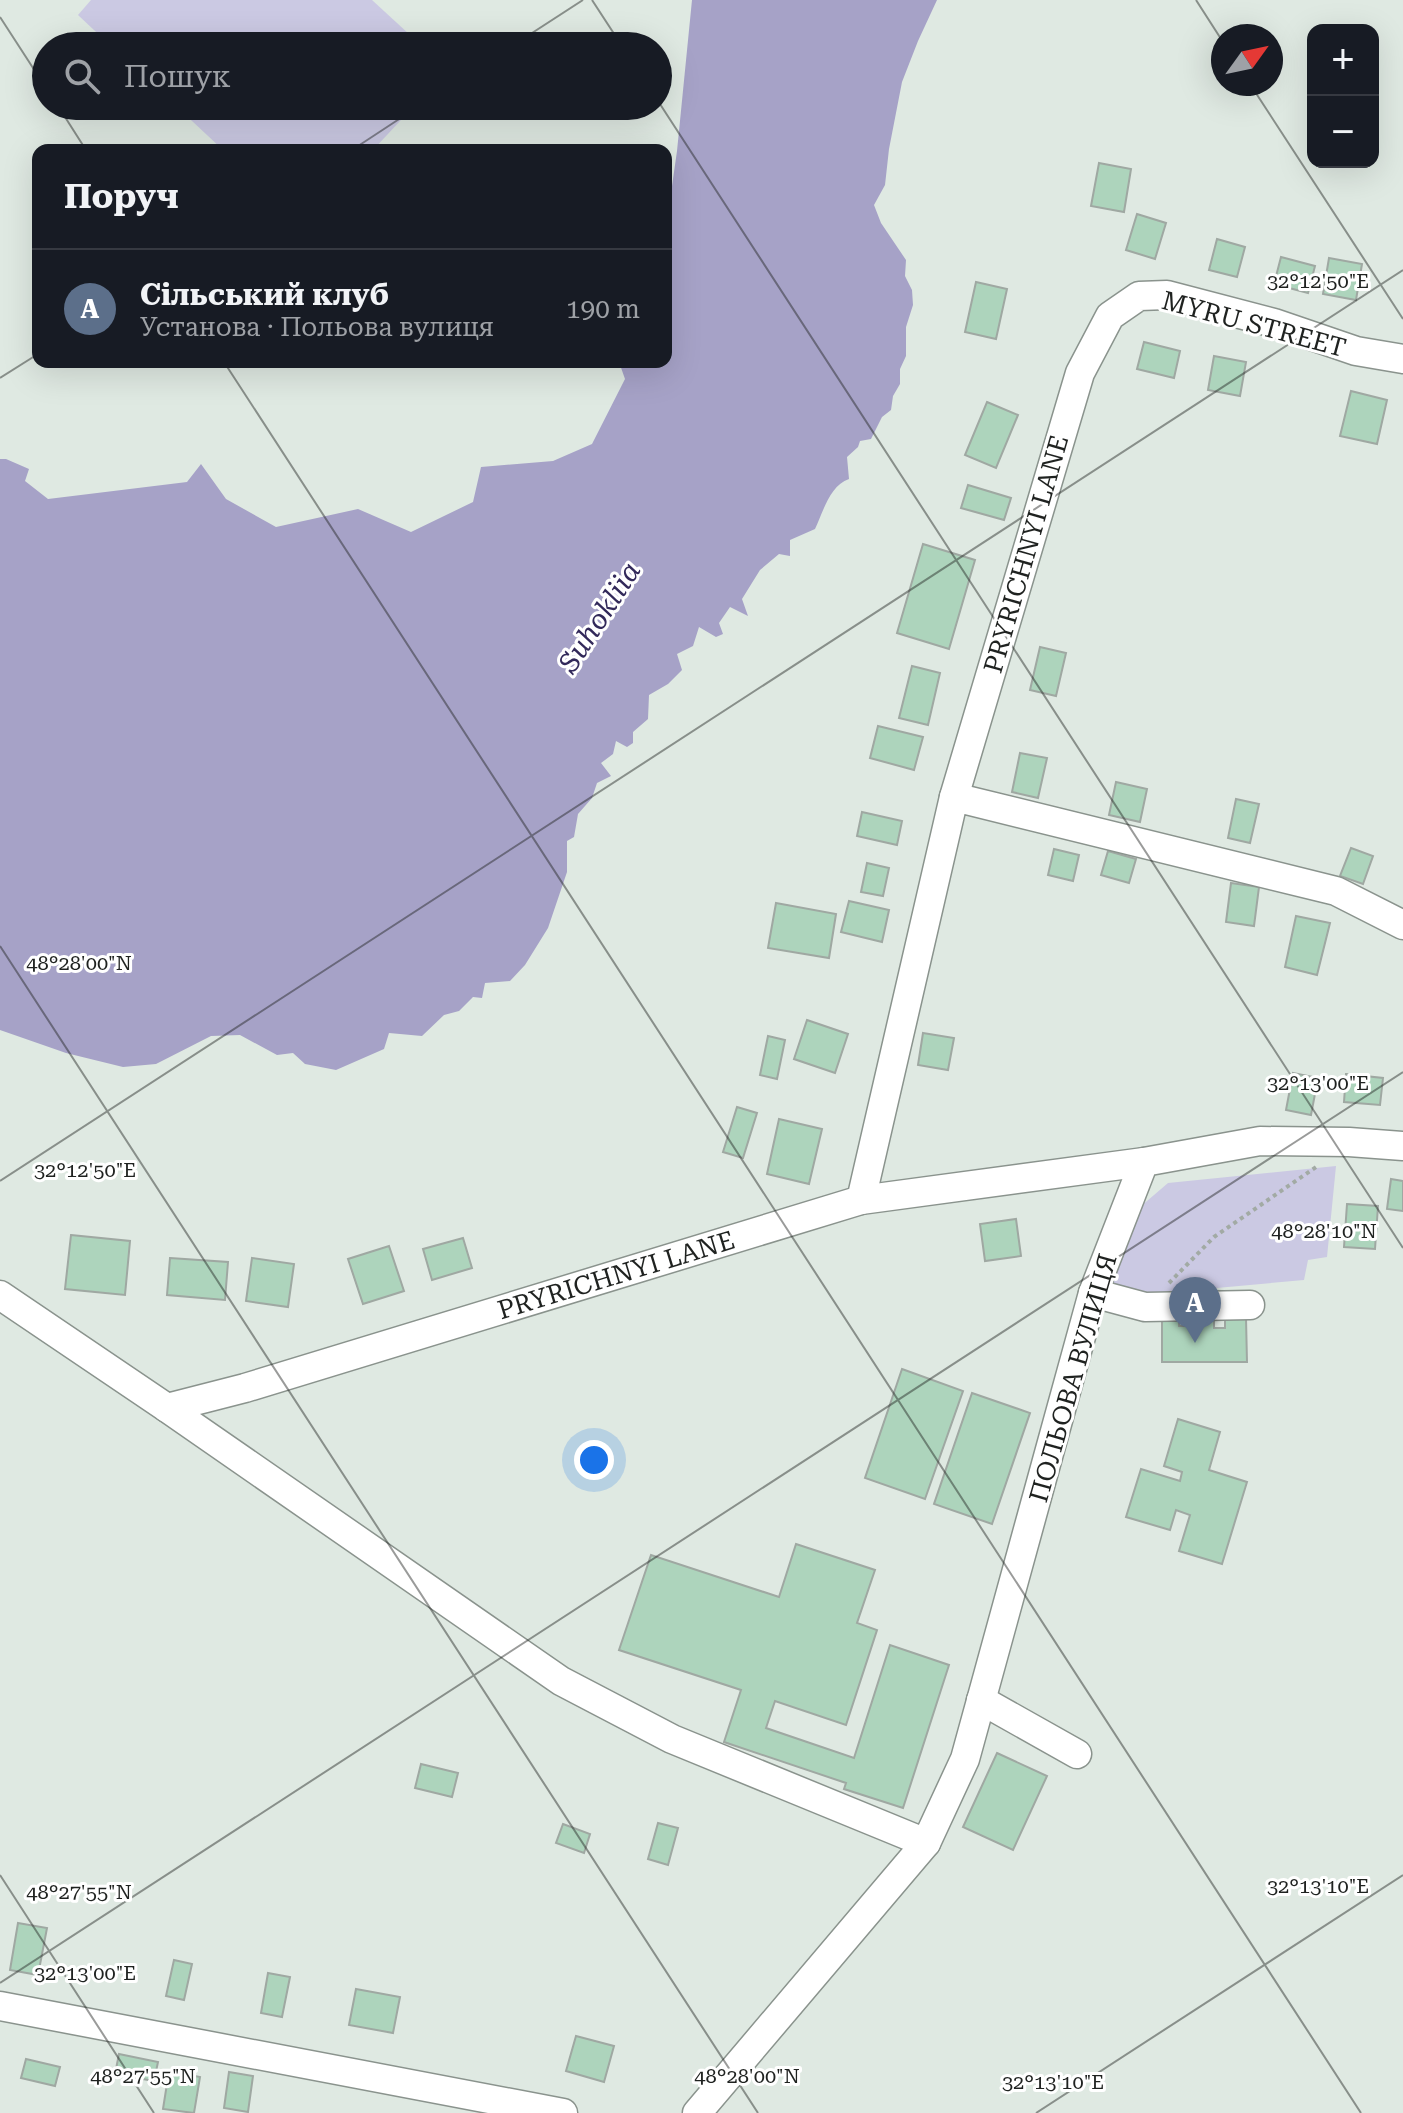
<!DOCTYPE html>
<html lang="uk">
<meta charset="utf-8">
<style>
:root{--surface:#171b24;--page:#242831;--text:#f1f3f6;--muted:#9ea1a6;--line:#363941;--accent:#d93025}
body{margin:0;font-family:"Roboto Serif",serif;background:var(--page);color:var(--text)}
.controls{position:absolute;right:24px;top:24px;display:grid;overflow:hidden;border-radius:16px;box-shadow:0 8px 32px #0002}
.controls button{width:72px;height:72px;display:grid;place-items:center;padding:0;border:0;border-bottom:2px solid var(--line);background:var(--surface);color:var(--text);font:40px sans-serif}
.compass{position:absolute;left:1211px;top:24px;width:72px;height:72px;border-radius:50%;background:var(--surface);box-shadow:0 8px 32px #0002;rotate:57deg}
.you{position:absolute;left:594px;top:1460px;width:28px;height:28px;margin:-20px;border:6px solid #fff;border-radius:50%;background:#1a73e8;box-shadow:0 0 0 12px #1a73e833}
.badge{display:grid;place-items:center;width:52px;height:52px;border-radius:50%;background:var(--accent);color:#fff;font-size:26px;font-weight:700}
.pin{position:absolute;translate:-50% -66px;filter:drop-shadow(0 2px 4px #0008)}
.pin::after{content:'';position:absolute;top:42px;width:28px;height:24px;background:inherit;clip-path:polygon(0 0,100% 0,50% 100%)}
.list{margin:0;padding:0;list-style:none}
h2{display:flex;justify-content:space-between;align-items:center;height:104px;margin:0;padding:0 32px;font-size:34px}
h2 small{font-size:26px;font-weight:400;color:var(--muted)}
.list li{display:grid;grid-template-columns:52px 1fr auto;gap:24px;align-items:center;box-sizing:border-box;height:120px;padding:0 32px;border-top:2px solid var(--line)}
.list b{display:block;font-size:30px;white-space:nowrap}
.list p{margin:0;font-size:26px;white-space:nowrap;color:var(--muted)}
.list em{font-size:26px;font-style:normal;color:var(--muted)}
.icon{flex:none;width:44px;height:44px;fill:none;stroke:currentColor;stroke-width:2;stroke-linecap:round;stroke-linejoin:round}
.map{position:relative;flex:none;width:1403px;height:2113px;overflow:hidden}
.search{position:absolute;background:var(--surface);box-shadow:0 8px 32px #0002;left:32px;top:32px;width:640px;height:88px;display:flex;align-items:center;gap:20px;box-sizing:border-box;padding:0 28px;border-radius:44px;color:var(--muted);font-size:30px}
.panel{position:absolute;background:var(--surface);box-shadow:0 8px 32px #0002;left:32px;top:144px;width:640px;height:224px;border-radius:16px}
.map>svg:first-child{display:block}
.green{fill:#cbc9e3}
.water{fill:#a6a2c7}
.building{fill:#add4bc;stroke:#9fa8a2;stroke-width:2}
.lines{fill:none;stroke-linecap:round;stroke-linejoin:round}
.minor-casing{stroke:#8a938d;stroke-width:31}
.path{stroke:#a2aaa4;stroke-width:4;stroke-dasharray:4 4;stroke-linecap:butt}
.minor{stroke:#fff;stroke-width:28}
.ticks{fill:none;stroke:#1f2220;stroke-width:2;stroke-opacity:0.45}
.labels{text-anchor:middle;stroke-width:6;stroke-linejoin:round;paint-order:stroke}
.street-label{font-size:26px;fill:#1f2220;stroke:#fff}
.water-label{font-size:28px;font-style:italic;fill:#32295a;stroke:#fff}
.ticks-label{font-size:20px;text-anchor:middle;fill:#1f2220;stroke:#fff;stroke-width:6;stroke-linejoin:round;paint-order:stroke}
</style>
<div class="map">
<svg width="1403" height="2113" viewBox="0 0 1403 2113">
<rect width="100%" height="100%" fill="#dfe9e2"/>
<g class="green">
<path d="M91 0H372L422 46H111L78 15Z"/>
<path d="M176 106H414L373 150H223Z"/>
<path d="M1336 1166 1327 1257 1308 1260 1304 1280 1128 1296 1110 1283 1140 1207 1168 1183Z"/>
</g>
<path class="water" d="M692 0H937L918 41 902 82 889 149 885 185 874 205 881 223 906 260 905 276 912 290 913 305 906 327V356L900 369V384L893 396 891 410 882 417 871 439 860 441 858 447 847 457 849 479C830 485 823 512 815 529L790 540V556L779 554 760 570 742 599 748 616 730 607 719 623 723 634 716 637 699 627 693 646 677 654 682 670 668 684 649 695 648 719 633 732V743L627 747 616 741 613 754 601 763 611 776 597 783 592 798 578 814 574 837 567 841V872L548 928 525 965 510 981 485 983 482 998 473 997 459 1011 444 1015 422 1036 389 1033 384 1049 336 1070 305 1064 293 1053 277 1055 240 1035 211 1036 156 1064 123 1067 66 1053 0 1030V459H6L29 469 25 481 48 499 187 482 201 464 226 499 276 527 358 509 411 532 473 502 481 467 553 461 592 444 625 379 619 362H666V209L670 200 677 151Z"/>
<g class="building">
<path d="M1099 163 1131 169 1124 212 1091 206Z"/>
<path d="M1137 214 1166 223 1155 259 1126 250Z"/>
<path d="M1217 239 1245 247 1237 277 1209 270Z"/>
<path d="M1281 257 1315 266 1308 293 1274 284Z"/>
<path d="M1329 258 1362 264 1356 300 1323 294Z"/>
<path d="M976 282 1007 289 996 339 965 332Z"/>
<path d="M1144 342 1180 351 1174 378 1137 369Z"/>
<path d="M1214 356 1246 362 1240 396 1208 390Z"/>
<path d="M1351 391 1387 400 1377 444 1340 436Z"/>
<path d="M987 402 1018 415 996 468 965 455Z"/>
<path d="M968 485 1011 498 1004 520 961 508Z"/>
<path d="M923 544 975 560 949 649 897 633Z"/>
<path d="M1040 647 1066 653 1056 696 1030 690Z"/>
<path d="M912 666 940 673 928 725 899 718Z"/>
<path d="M878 726 923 737 914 770 870 758Z"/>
<path d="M1020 753 1047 758 1038 798 1012 792Z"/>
<path d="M1116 782 1147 789 1140 822 1109 815Z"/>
<path d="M1236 799 1259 804 1250 843 1228 838Z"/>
<path d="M862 812 902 821 897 845 857 836Z"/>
<path d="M1351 848 1373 856 1363 884 1340 876Z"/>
<path d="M1054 849 1079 855 1073 881 1048 875Z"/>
<path d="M1108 851 1136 859 1129 883 1101 875Z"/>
<path d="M867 863 889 868 883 896 861 892Z"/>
<path d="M1231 883 1259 887 1254 926 1226 922Z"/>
<path d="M849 901 889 910 882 942 841 932Z"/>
<path d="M776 903 836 914 829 958 768 948Z"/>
<path d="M1296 916 1330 923 1317 975 1285 967Z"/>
<path d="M807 1020 848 1034 835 1073 794 1059Z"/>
<path d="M923 1033 954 1038 948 1070 918 1065Z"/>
<path d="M768 1036 785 1040 777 1079 760 1075Z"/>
<path d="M1293 1073 1318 1078 1311 1115 1286 1110Z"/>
<path d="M1346 1074 1383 1078 1380 1105 1344 1102Z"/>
<path d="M737 1107 757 1113 743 1158 723 1152Z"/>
<path d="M779 1119 822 1129 809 1184 767 1174Z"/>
<path d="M1391 1179 1403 1181V1211L1387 1209Z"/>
<path d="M1347 1204 1378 1206 1375 1249 1344 1247Z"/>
<path d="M1016 1219 1021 1256 985 1261 980 1224Z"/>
<path d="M71 1235 130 1241 125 1295 65 1289Z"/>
<path d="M463 1238 472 1268 432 1280 423 1249Z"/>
<path d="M389 1246 404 1291 363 1304 348 1259Z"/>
<path d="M170 1258 228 1262 225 1300 167 1295Z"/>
<path d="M252 1258 294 1264 288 1307 246 1301Z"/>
<path d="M1199 1317H1214V1328H1225V1318H1246L1247 1362H1162V1321H1179V1326H1199Z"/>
<path d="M902 1369 963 1391 925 1499 865 1478Z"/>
<path d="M972 1393 1030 1413 992 1524 934 1504Z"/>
<path d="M1178 1419 1220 1432 1209 1470 1247 1482 1222 1564 1179 1551 1190 1515 1176 1510 1170 1530 1126 1517 1141 1469 1180 1481 1182 1472 1164 1466Z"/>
<path d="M796 1544 875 1570 857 1623 877 1630 846 1725 775 1701 766 1728 854 1758 890 1645 949 1665 903 1808 844 1789 846 1783 724 1742 741 1690 619 1650 651 1555 779 1597Z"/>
<path d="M997 1753 1047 1776 1013 1850 963 1827Z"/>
<path d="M421 1764 458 1773 452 1797 415 1788Z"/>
<path d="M658 1823 678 1828 668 1865 648 1859Z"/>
<path d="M563 1824 590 1834 584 1853 556 1843Z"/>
<path d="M18 1923 47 1928 38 1975 10 1970Z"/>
<path d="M174 1960 192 1964 184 2000 166 1996Z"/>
<path d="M268 1973 290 1977 282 2017 261 2013Z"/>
<path d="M356 1989 400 1997 393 2033 349 2025Z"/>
<path d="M576 2036 614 2046 604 2082 566 2071Z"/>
<path d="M119 2054 158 2062 154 2081 115 2074Z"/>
<path d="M26 2059 60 2067 55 2086 21 2078Z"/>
<path d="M169 2071 200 2077 194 2113 163 2109Z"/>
<path d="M229 2072 253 2076 248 2112 224 2108Z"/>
</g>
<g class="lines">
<defs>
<g id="minor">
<path d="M954 797 1080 373 1110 316 1139 296 1167 295 1274 323 1356 351 1403 359"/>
<path d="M861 1200 1144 1162"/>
<path d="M1093 1293 1145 1307 1250 1305"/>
<path d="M0 1295 167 1408 561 1681 672 1739 926 1843"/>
<path d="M167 1408 245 1388 861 1200 954 797 1336 891 1403 925"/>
<path d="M981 1700 1077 1754"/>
<path d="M0 2006 563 2113"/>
<path d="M697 2113 926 1843 965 1759 1093 1293 1144 1162 1260 1141 1349 1142 1403 1146"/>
</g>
</defs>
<use href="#minor" class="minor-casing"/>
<path class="path" d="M1169 1283 1214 1237 1316 1167"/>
<use href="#minor" class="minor"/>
</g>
<path class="ticks" d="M592 0 622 46M1196 0 1223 42M0 17 46 88M512 46 583 0M1250 84 1403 319M658 101 1403 1248M58 106 86 150M352 150 419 106M224 362 1361 2113M0 378 38 354M0 946 758 2113M0 1181 1403 270M0 1875 154 2113M0 1983 1403 1072M1036 2113 1403 1875"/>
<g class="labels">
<g class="street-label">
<text transform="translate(1254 324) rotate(15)" y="9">MYRU STREET</text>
<text transform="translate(1026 554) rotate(-74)" y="9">PRYRICHNYI LANE</text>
<text transform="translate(616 1275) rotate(-17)" y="9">PRYRICHNYI LANE</text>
<text transform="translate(1073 1378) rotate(-74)" y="9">ПОЛЬОВА ВУЛИЦЯ</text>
</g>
<g class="water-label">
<text transform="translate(599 617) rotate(-57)" y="10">Suhokliia</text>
</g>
</g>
<g class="ticks-label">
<text x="1318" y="288">32°12'50"E</text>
<text x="79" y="970">48°28'00"N</text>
<text x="1318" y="1090">32°13'00"E</text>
<text x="85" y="1177">32°12'50"E</text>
<text x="1324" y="1238">48°28'10"N</text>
<text x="1318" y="1893">32°13'10"E</text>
<text x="79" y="1899">48°27'55"N</text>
<text x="85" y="1980">32°13'00"E</text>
<text x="143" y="2083">48°27'55"N</text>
<text x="747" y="2083">48°28'00"N</text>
<text x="1053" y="2089">32°13'10"E</text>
</g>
</svg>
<div class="controls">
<button>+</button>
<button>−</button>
</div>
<svg class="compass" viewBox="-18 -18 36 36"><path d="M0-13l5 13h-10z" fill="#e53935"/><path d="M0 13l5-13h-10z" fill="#9ea1a6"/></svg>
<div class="you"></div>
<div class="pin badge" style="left:1195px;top:1343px;background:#5c6f8a">A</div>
<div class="search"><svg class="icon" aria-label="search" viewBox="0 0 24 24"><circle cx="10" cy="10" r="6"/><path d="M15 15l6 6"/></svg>Пошук</div>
<section class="panel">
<h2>Поруч<small></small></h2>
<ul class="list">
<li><span class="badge" style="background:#5c6f8a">A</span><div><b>Сільський клуб</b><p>Установа · Польова вулиця</p></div><em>190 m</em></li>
</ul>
</section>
</div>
